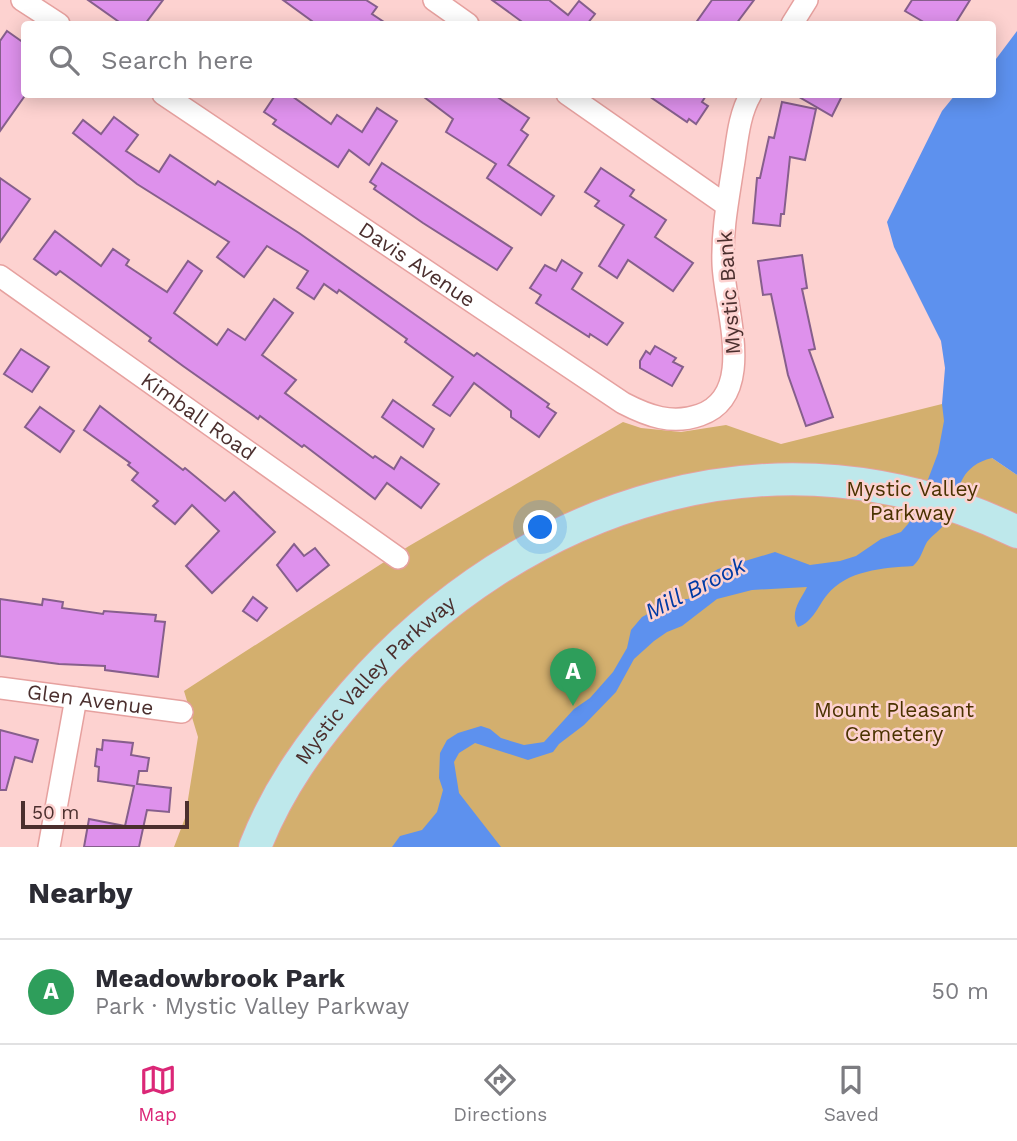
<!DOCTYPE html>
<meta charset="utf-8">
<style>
:root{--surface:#fff;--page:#f7f7f7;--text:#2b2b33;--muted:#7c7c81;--line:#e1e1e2;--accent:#db2777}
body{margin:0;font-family:"Work Sans",sans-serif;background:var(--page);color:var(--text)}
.scale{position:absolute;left:21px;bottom:18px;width:168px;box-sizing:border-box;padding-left:7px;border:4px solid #4b2f2e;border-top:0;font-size:19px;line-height:24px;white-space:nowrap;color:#4b2f2e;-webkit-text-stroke:5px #fdd2d0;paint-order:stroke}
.you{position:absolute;left:541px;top:528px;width:24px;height:24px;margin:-18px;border:5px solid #fff;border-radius:50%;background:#1a73e8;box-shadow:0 0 0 10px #1a73e833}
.badge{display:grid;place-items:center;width:46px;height:46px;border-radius:50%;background:var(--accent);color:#fff;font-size:23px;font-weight:700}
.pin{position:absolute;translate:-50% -58px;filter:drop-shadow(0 2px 4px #0008)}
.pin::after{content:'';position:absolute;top:37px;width:24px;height:21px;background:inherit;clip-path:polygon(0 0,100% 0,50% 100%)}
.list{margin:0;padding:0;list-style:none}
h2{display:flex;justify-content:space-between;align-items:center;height:91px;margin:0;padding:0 28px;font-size:30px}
h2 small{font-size:23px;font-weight:400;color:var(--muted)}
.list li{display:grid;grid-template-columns:46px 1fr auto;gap:21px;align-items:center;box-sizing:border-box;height:105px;padding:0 28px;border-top:2px solid var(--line)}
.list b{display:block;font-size:26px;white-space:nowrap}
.list p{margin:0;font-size:23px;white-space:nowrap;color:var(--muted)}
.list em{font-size:23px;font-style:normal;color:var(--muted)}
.icon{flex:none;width:38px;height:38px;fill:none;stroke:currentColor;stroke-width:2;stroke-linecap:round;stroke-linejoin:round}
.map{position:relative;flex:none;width:1017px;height:847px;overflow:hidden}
.search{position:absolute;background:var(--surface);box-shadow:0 4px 18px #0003;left:21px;right:21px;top:21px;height:77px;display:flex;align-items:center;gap:18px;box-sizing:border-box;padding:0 24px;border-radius:7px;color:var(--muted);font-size:26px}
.sheet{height:196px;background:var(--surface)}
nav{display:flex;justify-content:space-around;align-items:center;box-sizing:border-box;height:98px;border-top:2px solid var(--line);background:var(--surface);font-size:19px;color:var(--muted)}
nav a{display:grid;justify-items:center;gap:4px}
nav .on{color:var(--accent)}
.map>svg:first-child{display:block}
.green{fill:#d3af6e}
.water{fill:#5d91ee}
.building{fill:#de91ec;stroke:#865f8c;stroke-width:2}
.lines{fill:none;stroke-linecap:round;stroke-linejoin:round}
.minor-casing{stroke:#e6a19f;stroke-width:24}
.secondary-casing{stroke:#e6a19f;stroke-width:34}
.minor{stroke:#fff;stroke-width:21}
.secondary{stroke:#bee8eb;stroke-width:32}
.labels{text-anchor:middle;stroke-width:5;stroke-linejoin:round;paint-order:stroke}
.street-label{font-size:21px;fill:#4b2f2e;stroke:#fdd2d0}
.park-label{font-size:21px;fill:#4a3200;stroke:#fdd2d0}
.water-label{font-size:23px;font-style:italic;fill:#003aa4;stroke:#fdd2d0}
</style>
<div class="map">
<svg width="1017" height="847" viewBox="0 0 1017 847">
<rect width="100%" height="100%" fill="#fdd2d0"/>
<path class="green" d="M942 404 992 458 1017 475V847H174L185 818 198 737 184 691 409 546 623 422 641 428 681 432 726 425 781 444Z"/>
<path class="water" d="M1017 31V475L992 458C956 467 960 493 946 522 941 530 932 535 927 542 922 551 921 559 913 566 883 568 847 570 827 595 818 606 813 622 798 627 789 613 801 599 807 587L752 590 717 599 682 626 667 632 654 641 634 659 616 692 584 725 559 744 553 752 528 760 475 743 459 753 454 762 459 793 501 847H392L400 836 422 830 437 812 443 790 439 778 440 753 447 740 458 733 481 726 490 729 501 738 524 745 544 742 574 709 590 698 613 672 627 648 631 630 642 617 676 599H688L697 592 704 578 718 569 775 552 810 565 840 561 856 556 881 539 901 532 908 524 915 514 938 453 944 421 942 404 945 368 941 341 894 247 887 222 942 111 955 95 992 94 993 63Z"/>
<g class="building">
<path d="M88 0H163L145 24H122Z"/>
<path d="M283 0H366L377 7 372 14 387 24H316Z"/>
<path d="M492 0H549L568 15 579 1 595 14 587 24H525Z"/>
<path d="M712 0H754L736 24H695Z"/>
<path d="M912 0H970L955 24H927L905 11Z"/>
<path d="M7 31 24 43V97L0 131V41Z"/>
<path d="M276 94H289L331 124 337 115 362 132 377 108 397 121 369 165 349 150 338 167 273 124 276 120 264 112Z"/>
<path d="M420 94H493L529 118 521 130 528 135 508 165 554 196 541 215 487 178 496 164 446 132 453 119Z"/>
<path d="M646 94H707L702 102 708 106 696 124 689 119 687 122Z"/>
<path d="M794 94H843L832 116Z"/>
<path d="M782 102 816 109 805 160 790 157 784 214H781L780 226 753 223 757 178H760L769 137 774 138Z"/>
<path d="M114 117 138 135 126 151 159 172 170 155 215 185 218 181 299 233 474 356 477 353 549 404 547 407 556 413 539 437 511 417V411L474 383 450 416 433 405 453 377 405 342 407 339 339 290 337 293 324 284 314 299 297 288 308 271 267 246 244 277 217 257 229 242 137 184 73 133 83 120 101 134Z"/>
<path d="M382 163 512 248 497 270 423 223 374 189 376 186 370 182Z"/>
<path d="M601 168 634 190 630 196 666 220 655 237 693 263 673 291 628 260 617 278 599 266 624 225 595 206 599 201 585 192Z"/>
<path d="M0 178 30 199 0 242Z"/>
<path d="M55 231 101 266 113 249 129 260 126 265 167 292 188 261 202 271 174 313 217 345 228 329 245 340 274 299 293 313 262 355 296 380 285 393 373 458 375 456 394 469 401 457 439 484 421 508 387 483 375 499 304 445 302 447 260 416 258 419 183 366 149 341 151 338 60 271 56 275 34 259Z"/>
<path d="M802 255 807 288 802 289 815 349 809 350 833 417 806 426 788 375 771 294 763 295 758 261Z"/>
<path d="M562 260 582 273 572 289 623 323 607 345 590 334 589 337 536 303 541 295 530 288 545 265 556 271Z"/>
<path d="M655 346 676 358 673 362 683 367 672 386 640 368V361L646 351 650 354Z"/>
<path d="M21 349 49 367 32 392 4 374Z"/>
<path d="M393 400 434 429 423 447 382 417Z"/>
<path d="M100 406 183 470 185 468 225 501 234 492 275 532 212 593 186 566 219 531 192 505 175 524 153 506 158 501 132 480 138 473 128 465 130 463 84 430Z"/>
<path d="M40 407 74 431 60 452 25 427Z"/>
<path d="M294 544 304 556 315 548 329 565 297 591 277 565Z"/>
<path d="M253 597 267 608 257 621 243 611Z"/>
<path d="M0 599 42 605 43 599 63 602 62 608 103 614 104 611 156 615 155 621 165 622 158 677 105 670V666L59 664 0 656Z"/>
<path d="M0 730 38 740 32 762 15 757 6 790H0Z"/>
<path d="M103 740 133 743 131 755 149 758 147 771H139L137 784 171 788 169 812 147 810 139 847H84L89 819 125 826 134 786 98 781 99 767 95 766 97 749 102 750Z"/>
</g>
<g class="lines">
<defs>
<g id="minor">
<path d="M22 0 59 24"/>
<path d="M434 0 468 24"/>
<path d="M792 24 807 0"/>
<path id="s1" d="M163 94 623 403C648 416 672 425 700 415 758 395 724 307 723 263 722 230 728 200 733 167 737 144 738 116 751 94"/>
<path d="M567 94 726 205"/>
<path id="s2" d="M0 276 398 558"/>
<path id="s3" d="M0 688 182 712"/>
<path d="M49 847 76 698"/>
</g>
<g id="secondary">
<path id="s4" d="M255 847C278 788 313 740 354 693 522 501 780 416 1017 532"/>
</g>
</defs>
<use href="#minor" class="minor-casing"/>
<use href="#secondary" class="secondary-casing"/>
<use href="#minor" class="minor"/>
<use href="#secondary" class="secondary"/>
</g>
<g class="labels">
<g class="street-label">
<text dy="7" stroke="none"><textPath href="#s1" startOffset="306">Davis Avenue</textPath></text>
<text transform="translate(729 293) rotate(-94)" y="7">Mystic Bank</text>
<text dy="7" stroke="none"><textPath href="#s2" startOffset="243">Kimball Road</textPath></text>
<text dy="7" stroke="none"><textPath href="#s4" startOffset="208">Mystic Valley Parkway</textPath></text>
<text dy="7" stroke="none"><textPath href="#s3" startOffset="91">Glen Avenue</textPath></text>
</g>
<g class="park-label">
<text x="912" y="496">Mystic Valley<tspan x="912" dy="24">Parkway</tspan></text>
<text x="894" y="717">Mount Pleasant<tspan x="894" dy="24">Cemetery</tspan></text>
</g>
<g class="water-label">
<text transform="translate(695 588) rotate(-27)" y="8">Mill Brook</text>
</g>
</g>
</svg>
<div class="scale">50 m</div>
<div class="you"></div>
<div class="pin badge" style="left:573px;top:706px;background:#2e9e5b">A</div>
<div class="search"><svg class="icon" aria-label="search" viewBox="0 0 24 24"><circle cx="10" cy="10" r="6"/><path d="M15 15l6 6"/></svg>Search here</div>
</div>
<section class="sheet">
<h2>Nearby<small></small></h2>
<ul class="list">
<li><span class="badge" style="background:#2e9e5b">A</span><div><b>Meadowbrook Park</b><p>Park · Mystic Valley Parkway</p></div><em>50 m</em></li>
</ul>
</section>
<nav>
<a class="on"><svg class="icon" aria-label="map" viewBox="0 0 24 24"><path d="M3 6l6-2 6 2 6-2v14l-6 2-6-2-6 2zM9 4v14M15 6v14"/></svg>Map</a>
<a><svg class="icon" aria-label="directions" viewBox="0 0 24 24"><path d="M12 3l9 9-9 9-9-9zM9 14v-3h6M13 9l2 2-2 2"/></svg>Directions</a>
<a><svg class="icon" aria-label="saved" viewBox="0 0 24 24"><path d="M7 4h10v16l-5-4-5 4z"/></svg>Saved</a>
</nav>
